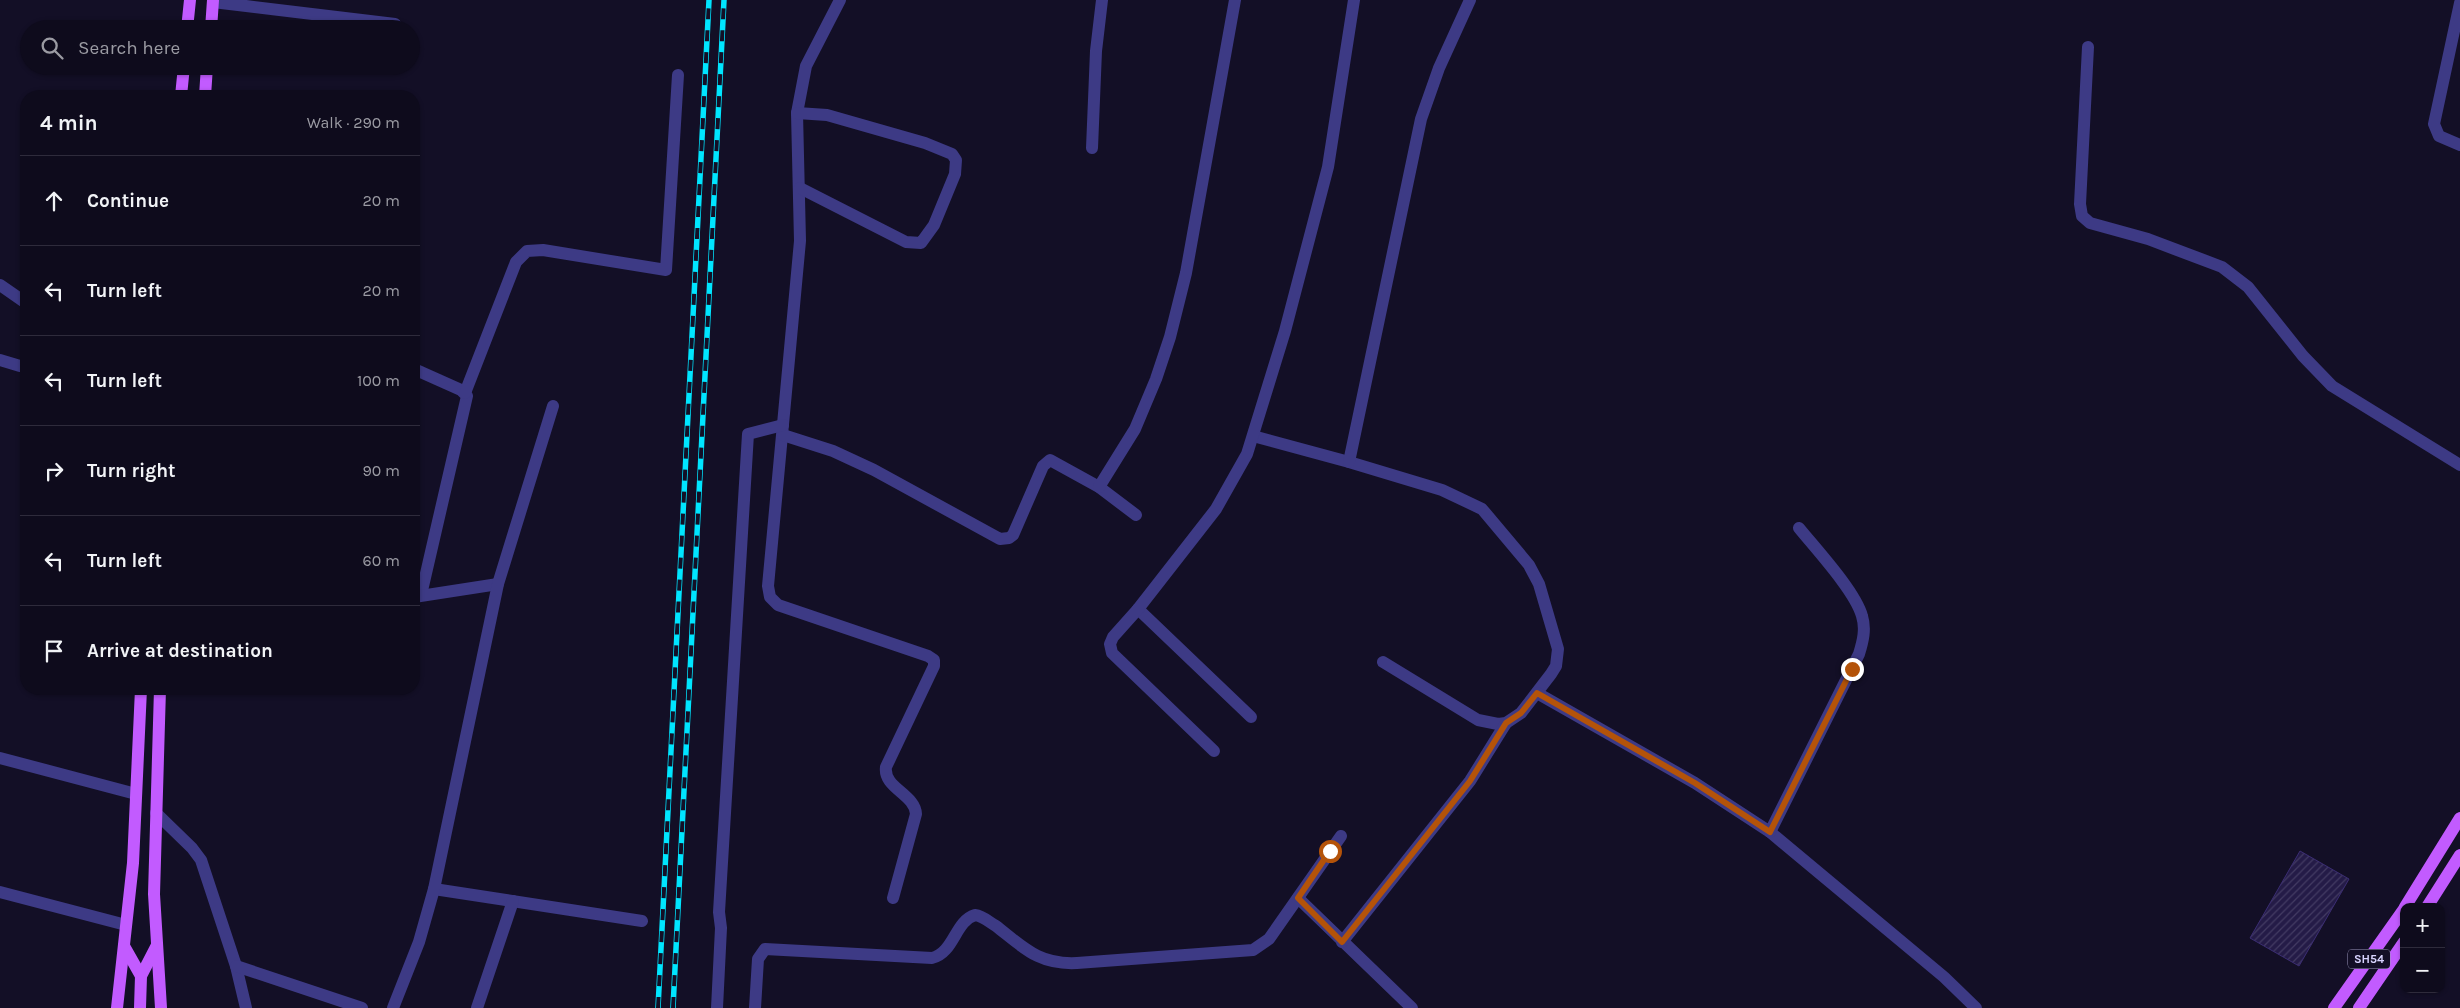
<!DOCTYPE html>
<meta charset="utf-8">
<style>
:root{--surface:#0e0b1c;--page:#1c1929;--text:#f1f3f6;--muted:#9b9ba3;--line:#2e2b3b}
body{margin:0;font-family:Karla,sans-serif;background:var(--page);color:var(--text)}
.controls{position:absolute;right:15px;bottom:15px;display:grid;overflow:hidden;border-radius:10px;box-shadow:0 1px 4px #0004}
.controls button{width:45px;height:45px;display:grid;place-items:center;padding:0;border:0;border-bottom:1px solid var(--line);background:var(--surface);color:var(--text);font:25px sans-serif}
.stop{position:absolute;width:15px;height:15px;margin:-11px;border:4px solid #b45309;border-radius:50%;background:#fff}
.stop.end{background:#b45309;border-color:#fff;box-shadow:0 1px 5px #0008}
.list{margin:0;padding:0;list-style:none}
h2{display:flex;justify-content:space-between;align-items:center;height:65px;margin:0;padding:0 20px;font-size:21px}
h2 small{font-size:16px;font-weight:400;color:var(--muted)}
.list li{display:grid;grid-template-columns:32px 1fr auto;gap:15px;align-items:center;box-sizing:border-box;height:90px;padding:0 20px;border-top:1px solid var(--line)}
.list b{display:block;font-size:19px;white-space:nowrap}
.list em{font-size:16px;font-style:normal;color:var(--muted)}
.icon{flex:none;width:28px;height:28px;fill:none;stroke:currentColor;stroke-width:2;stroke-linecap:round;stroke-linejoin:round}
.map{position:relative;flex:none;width:2460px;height:1008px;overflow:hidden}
.search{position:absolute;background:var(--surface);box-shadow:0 1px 4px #0004;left:20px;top:20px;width:400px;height:55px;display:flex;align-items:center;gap:12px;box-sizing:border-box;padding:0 18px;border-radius:28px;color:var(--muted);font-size:19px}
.panel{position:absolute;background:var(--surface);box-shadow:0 1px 4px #0004;left:20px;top:90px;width:400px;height:605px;border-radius:20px}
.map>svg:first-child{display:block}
.building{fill:url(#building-hatch);stroke:#3b2d73}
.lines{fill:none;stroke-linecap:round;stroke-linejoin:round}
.minor{stroke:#3d3a85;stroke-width:12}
.major{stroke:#c25bff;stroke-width:12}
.rail-casing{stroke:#00e5ff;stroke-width:5.5}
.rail{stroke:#130f26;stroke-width:4;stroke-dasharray:11;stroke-linecap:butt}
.route{stroke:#b45309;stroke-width:6}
.labels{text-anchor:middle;stroke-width:5;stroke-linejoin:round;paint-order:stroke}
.shield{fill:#130f26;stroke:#9e99be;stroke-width:1}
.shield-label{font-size:12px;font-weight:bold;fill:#d9d4ff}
</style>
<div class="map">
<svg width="2460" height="1008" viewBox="0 0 2460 1008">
<defs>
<pattern id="building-hatch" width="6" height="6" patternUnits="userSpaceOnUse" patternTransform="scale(1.25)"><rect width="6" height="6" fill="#241b47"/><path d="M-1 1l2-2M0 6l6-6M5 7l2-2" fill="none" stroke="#433b63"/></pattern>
</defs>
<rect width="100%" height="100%" fill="#130f26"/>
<path class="building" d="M2300 851 2349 879 2299 966 2250 938Z"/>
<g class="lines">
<g class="minor">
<path d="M840 0 806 66 797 113 800 241 768 586 770 597 778 605 928 656 934 660V666L886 767C883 788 915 794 916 814L893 898"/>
<path d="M213 2 395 24"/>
<path d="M2460 3 2434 124 2439 136 2460 145"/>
<path d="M2088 47 2080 204 2082 216 2090 223 2148 239 2222 267 2248 287 2303 356 2332 386 2460 465"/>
<path d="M797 113 827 115 925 143 952 154 956 160 955 174 934 225 921 243 906 242 800 188"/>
<path d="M1092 148 1096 51 1102 0"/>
<path d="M0 285 26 303"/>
<path d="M0 360 20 366 26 364"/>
<path d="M414 369 461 390 467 396 421 595"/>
<path d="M465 393 516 262 527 251 543 250 666 270 678 75"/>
<path d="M783 435 833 451 874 470 1000 539 1009 538 1013 535 1043 466 1050 460 1099 487 1136 515"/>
<path d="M1253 436 1349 462 1442 490 1482 509 1529 565 1539 584 1558 649 1556 666 1551 674 1521 713 1506 723 1498 724 1478 720 1383 662"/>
<path d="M1349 462 1421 119 1439 68 1470 0"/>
<path d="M1099 487 1135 429 1156 379 1170 337 1186 273 1235 0"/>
<path d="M414 597 498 584"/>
<path d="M1138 609 1251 717"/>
<path d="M1537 693 1695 783 1770 832 1944 977 1976 1008"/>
<path d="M1214 751 1112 653 1110 644 1113 637 1138 609 1216 509 1247 454 1285 331 1328 167 1354 0"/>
<path d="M0 758 136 794"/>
<path d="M156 813 192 848 201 860 236 966 246 1008"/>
<path d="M1770 832 1859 654C1863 641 1866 629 1862 616 1855 591 1816 549 1799 528"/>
<path d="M434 889 642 921"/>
<path d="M0 892 126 925"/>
<path d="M1298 898 1412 1008"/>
<path d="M1342 942 1470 781 1506 723"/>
<path d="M236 966 362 1008"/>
<path d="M393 1008 419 942 434 889 498 584 553 406"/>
<path d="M477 1008 513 901"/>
<path d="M717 1008 721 928 719 912 748 434 783 425"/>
<path d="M755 1008 758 959 765 949 932 958C954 953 955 921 975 915 983 916 989 922 996 926 1024 948 1039 965 1077 963L1253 950 1269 939 1341 836"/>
</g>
<g class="major">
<path d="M187 29 190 0"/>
<path d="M211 29 213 0"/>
<path d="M181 96 184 66"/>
<path d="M205 96 207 66"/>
<path d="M160 689 154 894 161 1008"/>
<path d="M2405 907 2460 818"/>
<path d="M2427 907 2460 855"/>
<path d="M124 946 141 976"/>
<path d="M117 1008 133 863 141 689"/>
<path d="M140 1008 141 976 157 945"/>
<path d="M2334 1008 2404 909"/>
<path d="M2359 1008 2404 942"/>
</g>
<defs>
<g id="rail">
<path d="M658 1008 709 0"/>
<path d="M673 1008 724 0"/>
</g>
</defs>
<use href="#rail" class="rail-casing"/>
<use href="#rail" class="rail"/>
</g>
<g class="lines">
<path class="route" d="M1330 851 1298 898 1342 942 1470 781 1506 723 1521 713 1537 693 1695 783 1770 832 1852 669"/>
</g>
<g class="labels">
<rect class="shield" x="2348" y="949.5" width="42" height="19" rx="4"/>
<g class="shield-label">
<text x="2369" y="963">SH54</text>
</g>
</g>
</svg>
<div class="controls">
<button>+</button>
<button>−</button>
</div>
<div class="stop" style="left:1330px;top:851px"></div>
<div class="stop end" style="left:1852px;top:669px"></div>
<div class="search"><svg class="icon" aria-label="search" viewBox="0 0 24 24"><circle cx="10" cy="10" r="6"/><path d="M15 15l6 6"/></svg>Search here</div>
<section class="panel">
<h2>4 min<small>Walk · 290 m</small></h2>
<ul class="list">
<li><svg class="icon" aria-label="ahead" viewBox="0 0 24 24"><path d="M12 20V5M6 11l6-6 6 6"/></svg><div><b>Continue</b></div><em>20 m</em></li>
<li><svg class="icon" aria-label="left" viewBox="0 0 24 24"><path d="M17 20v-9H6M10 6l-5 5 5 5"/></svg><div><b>Turn left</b></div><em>20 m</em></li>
<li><svg class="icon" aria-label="left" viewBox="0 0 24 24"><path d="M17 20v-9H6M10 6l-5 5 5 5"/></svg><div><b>Turn left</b></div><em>100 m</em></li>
<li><svg class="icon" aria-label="right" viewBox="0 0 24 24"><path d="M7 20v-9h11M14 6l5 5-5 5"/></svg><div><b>Turn right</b></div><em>90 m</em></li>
<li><svg class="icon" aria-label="left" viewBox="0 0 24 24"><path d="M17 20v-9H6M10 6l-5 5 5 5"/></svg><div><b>Turn left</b></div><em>60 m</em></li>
<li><svg class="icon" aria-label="arrive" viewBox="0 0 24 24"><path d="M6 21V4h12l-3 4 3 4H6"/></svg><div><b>Arrive at destination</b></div></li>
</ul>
</section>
</div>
